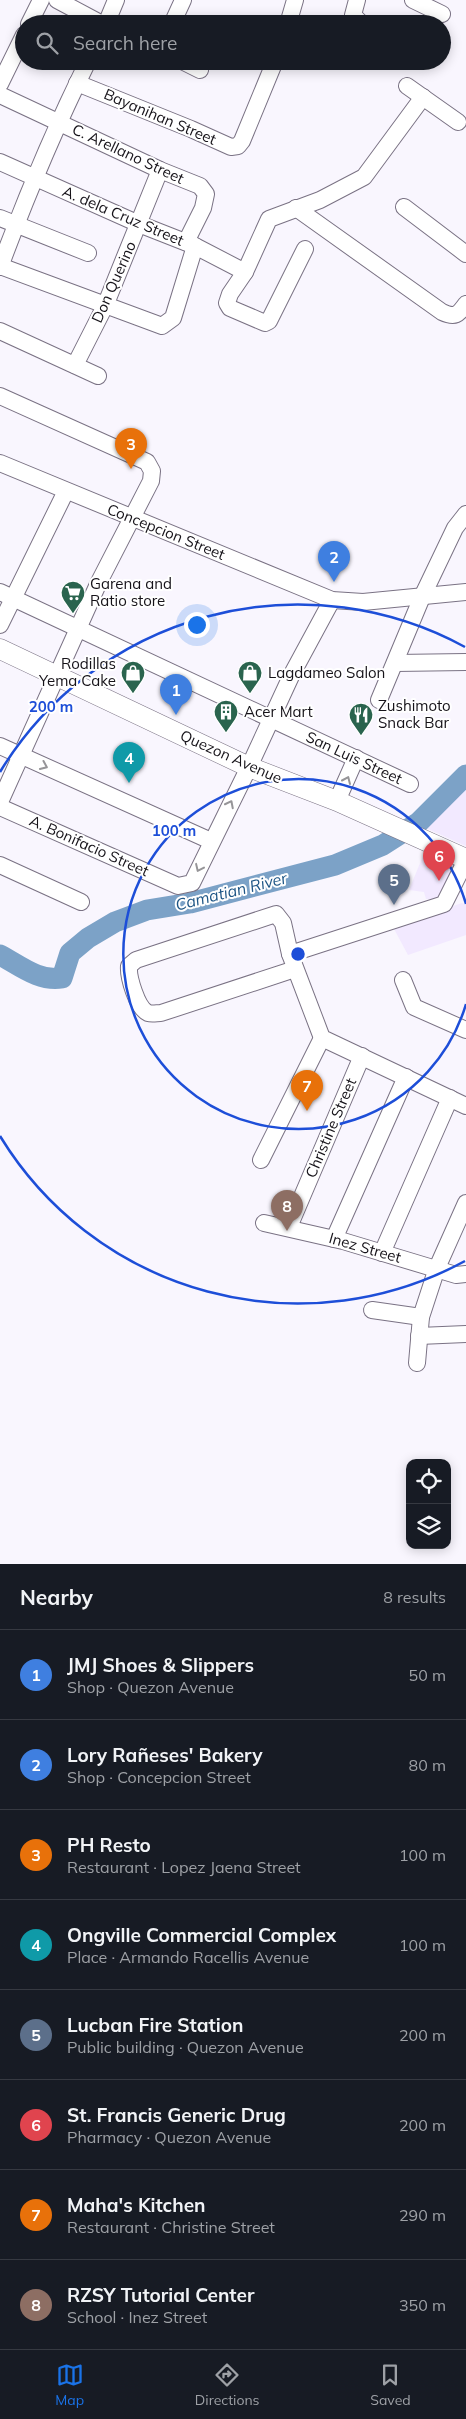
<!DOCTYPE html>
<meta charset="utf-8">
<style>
:root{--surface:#171b24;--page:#20242c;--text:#f1f3f6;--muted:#9ea1a6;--line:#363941;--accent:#1a73e8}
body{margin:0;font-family:Mulish,sans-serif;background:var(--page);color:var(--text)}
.controls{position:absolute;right:15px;bottom:15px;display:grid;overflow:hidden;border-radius:10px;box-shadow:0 2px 12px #0003}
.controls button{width:45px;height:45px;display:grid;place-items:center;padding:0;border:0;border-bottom:1px solid var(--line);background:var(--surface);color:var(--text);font:25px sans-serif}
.you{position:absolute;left:196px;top:624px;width:18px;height:18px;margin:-12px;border:4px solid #fff;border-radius:50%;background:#1a73e8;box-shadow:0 0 0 8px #1a73e833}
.badge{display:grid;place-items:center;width:32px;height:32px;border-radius:50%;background:var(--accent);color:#fff;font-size:16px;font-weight:700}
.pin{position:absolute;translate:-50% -41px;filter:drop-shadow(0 1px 2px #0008)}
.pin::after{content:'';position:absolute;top:26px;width:18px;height:15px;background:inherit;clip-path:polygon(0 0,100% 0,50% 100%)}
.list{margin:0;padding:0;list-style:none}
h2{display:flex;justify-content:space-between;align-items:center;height:65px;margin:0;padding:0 20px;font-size:21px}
h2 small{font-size:16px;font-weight:400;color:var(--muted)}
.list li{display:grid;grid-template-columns:32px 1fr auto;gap:15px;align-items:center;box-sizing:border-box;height:90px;padding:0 20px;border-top:1px solid var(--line)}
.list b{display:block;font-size:19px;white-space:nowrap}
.list p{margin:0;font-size:16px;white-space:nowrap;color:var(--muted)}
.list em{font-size:16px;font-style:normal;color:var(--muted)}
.icon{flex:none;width:28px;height:28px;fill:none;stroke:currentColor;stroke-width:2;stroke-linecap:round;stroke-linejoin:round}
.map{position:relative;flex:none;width:466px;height:1564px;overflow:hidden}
.search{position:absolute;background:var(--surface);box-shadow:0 2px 12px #0003;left:15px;right:15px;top:15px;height:55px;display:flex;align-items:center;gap:12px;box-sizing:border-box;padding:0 18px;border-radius:28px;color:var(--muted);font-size:19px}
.sheet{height:785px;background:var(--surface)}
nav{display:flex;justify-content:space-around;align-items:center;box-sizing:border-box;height:70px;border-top:1px solid var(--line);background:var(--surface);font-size:14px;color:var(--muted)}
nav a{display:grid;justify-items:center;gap:2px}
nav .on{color:var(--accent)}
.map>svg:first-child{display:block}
.built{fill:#f2e9ff}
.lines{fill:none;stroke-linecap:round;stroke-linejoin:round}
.river{stroke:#7ca2c7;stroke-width:21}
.minor-casing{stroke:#7a7284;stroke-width:18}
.major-casing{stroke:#7a7284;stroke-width:21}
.minor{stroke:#fff;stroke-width:16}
.major{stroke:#fff;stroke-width:20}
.oneway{stroke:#969598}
.ring{fill:none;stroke:#1d4ed8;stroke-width:2.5}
.labels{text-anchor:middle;stroke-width:4;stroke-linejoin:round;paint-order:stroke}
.street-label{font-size:15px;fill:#161319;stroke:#fff}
.poi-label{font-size:15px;fill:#161319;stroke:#fff;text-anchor:start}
.water-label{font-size:16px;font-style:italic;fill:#1d5585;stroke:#fff}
.centre{fill:#1d4ed8;stroke:#fff;stroke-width:2.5}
.ring-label{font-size:15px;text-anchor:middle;font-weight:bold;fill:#1d4ed8;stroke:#fff;stroke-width:4;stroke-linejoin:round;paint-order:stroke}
</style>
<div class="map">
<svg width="466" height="1564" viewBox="0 0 466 1564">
<rect width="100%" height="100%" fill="#f9f6fe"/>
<g class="built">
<path d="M466 779V846L421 826Z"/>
<path d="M425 851 456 866 441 900 426 899 424 892 409 890Z"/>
<path d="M462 903 466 905V935L408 955 393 927Z"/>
</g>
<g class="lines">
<path class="river" d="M0 955C19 965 39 982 62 978L70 953 88 938 115 922 147 910 190 903 335 865 383 845 419 822 466 775"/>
<defs>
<g id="minor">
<path d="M57 0 102 24"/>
<path d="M357 0 353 15 362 24"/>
<path d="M413 0 442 14"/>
<path d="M29 24 41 0"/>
<path d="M106 24 116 0"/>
<path d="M172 24 183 0"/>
<path d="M288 24 295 0"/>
<path d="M182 61 200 70"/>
<path d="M77 83 191 129 231 147 238 146 242 141 275 61"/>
<path d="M0 84 24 35"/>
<path d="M407 86 458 122"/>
<path d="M0 95 160 170 200 186 206 194 203 208 186 242"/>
<path d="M0 162 139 224 195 246 245 272"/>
<path d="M404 207 466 254"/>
<path d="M296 208 442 312C455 318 458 315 466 304"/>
<path d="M0 218 88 253"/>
<path d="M305 249 269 321 265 323 230 308 227 303 230 294 245 272 269 219 320 200 364 177 423 97"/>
<path d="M0 266 162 326 173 318 195 246"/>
<path d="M0 267C26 197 55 128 88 61"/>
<path d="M0 331 98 376"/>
<path d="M75 365 105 306 160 170"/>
<path d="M0 396 147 462 152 471 151 481 99 582 0 802"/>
<path d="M0 463 332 600 363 602 466 592"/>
<path d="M0 592 410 784"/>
<path d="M0 625 66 491"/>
<path d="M395 663 466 662"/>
<path d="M379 700 422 597 455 528 466 514"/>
<path d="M0 746 211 841"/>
<path d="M337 801 356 758"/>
<path d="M0 807 178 886 192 883 249 767 292 674 332 600"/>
<path d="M0 865 81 902"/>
<path d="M290 954 444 904 466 860"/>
<path d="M295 969 161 1013C157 1013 152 1014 148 1013 137 1008 128 977 129 966L136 960 276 914 283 923 290 954 322 1038 466 1106"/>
<path d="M403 980 414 1007 466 1030"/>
<path d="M261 1160 322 1038"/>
<path d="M264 1223 343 1241 456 1275 466 1274"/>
<path d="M289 1227 362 1056"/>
<path d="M334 1239 406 1077"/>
<path d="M382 1253 450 1098"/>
<path d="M372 1310 421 1317"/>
<path d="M419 1336 466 1334"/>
<path d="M417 1363 421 1317 437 1268 466 1203"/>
</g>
<path id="major" d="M0 649 249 767 337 801 466 859"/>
</defs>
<use href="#minor" class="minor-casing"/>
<use href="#major" class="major-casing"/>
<use href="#minor" class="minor"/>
<use href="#major" class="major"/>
</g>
<defs><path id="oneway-chevron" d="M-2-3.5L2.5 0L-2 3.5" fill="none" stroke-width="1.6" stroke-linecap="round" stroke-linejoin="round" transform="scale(1.25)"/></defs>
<g class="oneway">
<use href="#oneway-chevron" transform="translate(44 766) rotate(24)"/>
<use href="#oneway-chevron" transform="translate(347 780) rotate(-66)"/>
<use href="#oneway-chevron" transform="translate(230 804) rotate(-63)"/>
<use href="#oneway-chevron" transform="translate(199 868) rotate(115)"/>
</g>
<g class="ring">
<path d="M466 1004A175 175 0 1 1 466 904"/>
<path d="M465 1261A349 349 0 0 1 0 1136M0 772A349 349 0 0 1 465 647"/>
</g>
<defs>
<symbol id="supermarket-pin" viewBox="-11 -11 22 30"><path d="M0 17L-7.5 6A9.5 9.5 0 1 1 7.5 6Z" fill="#2a644e" stroke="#fff"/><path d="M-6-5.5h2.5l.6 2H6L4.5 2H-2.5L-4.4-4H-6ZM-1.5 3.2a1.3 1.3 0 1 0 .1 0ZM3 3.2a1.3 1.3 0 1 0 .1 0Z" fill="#fff"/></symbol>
<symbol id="shop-pin" viewBox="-11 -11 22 30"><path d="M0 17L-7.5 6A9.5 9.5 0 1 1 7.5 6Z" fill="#2a644e" stroke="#fff"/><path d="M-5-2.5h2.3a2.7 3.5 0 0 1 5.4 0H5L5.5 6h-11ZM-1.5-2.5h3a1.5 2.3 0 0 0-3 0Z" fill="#fff"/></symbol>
<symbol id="building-pin" viewBox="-11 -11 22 30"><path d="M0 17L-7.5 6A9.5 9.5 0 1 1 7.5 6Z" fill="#2a644e" stroke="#fff"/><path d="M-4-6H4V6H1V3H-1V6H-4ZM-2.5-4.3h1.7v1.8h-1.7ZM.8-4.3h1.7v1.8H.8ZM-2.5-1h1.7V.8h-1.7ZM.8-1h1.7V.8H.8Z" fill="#fff"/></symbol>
<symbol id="restaurant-pin" viewBox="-11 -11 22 30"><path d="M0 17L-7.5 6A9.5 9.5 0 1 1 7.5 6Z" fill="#2a644e" stroke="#fff"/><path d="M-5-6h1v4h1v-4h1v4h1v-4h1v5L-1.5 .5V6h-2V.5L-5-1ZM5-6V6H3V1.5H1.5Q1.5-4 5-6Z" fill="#fff"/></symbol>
</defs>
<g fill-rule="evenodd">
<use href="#supermarket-pin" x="59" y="579" width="28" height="38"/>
<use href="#shop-pin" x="119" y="659" width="28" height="38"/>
<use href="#shop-pin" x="236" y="659" width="28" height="38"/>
<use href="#building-pin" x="212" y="698" width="28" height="38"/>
<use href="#restaurant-pin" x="347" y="701" width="28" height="38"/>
</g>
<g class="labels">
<g class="street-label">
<text transform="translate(160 117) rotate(23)" y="5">Bayanihan Street</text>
<text transform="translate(128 154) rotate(25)" y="5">C. Arellano Street</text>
<text transform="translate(123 216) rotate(23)" y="5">A. dela Cruz Street</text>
<text transform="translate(114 282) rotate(-66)" y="5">Don Querino</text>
<text transform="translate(166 532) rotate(22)" y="5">Concepcion Street</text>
<text transform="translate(231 757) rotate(24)" y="5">Quezon Avenue</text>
<text transform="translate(354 758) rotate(25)" y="5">San Luis Street</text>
<text transform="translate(89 846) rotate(24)" y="5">A. Bonifacio Street</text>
<text transform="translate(331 1128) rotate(-67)" y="5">Christine Street</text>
<text transform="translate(365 1248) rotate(16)" y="5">Inez Street</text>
</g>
<g class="poi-label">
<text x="90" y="589">Garena and<tspan x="90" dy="17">Ratio store</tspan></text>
<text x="116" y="669" text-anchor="end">Rodillas<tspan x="116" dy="17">Yema Cake</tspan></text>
<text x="268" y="678">Lagdameo Salon</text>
<text x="378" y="711">Zushimoto<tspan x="378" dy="17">Snack Bar</tspan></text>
<text x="244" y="717">Acer Mart</text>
</g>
<g class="water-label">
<text transform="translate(231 891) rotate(-14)" y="6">Camatian River</text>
</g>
</g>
<circle cx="298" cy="954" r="8" class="centre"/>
<g class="ring-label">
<text x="51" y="712">200 m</text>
<text x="174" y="836">100 m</text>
</g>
</svg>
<div class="controls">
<button><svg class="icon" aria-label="locate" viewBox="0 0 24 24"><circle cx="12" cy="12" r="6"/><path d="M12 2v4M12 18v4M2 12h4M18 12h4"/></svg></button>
<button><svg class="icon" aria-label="layers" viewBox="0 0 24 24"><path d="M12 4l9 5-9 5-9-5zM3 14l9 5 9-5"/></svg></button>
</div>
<div class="you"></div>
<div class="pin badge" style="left:176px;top:715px;background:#3f7fe0">1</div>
<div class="pin badge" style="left:334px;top:582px;background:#3f7fe0">2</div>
<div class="pin badge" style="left:131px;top:469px;background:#e8710a">3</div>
<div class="pin badge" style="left:129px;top:783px;background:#0f9aa8">4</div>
<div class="pin badge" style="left:394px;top:905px;background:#5c6f8a">5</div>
<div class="pin badge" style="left:439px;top:881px;background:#e0444e">6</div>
<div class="pin badge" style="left:307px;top:1111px;background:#e8710a">7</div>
<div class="pin badge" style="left:287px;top:1231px;background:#8d6e63">8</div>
<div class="search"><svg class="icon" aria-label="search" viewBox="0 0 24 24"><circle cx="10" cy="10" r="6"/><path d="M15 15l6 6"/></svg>Search here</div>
</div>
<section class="sheet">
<h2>Nearby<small>8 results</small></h2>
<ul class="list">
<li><span class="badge" style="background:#3f7fe0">1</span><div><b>JMJ Shoes &amp; Slippers</b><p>Shop · Quezon Avenue</p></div><em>50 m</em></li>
<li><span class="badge" style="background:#3f7fe0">2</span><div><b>Lory Rañeses' Bakery</b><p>Shop · Concepcion Street</p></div><em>80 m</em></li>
<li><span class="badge" style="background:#e8710a">3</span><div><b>PH Resto</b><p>Restaurant · Lopez Jaena Street</p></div><em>100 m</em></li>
<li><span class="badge" style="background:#0f9aa8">4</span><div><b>Ongville Commercial Complex</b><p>Place · Armando Racellis Avenue</p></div><em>100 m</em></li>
<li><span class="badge" style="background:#5c6f8a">5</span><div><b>Lucban Fire Station</b><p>Public building · Quezon Avenue</p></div><em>200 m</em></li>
<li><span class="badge" style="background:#e0444e">6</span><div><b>St. Francis Generic Drug</b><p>Pharmacy · Quezon Avenue</p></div><em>200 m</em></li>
<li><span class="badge" style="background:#e8710a">7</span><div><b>Maha's Kitchen</b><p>Restaurant · Christine Street</p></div><em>290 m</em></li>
<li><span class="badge" style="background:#8d6e63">8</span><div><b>RZSY Tutorial Center</b><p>School · Inez Street</p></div><em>350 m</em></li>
</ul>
</section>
<nav>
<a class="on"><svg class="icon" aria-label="map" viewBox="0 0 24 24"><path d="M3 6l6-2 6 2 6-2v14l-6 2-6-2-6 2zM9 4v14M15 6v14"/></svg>Map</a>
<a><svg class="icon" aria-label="directions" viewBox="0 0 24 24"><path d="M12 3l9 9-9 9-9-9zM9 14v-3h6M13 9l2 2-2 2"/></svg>Directions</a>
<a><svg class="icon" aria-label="saved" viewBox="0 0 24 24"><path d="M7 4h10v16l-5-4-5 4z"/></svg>Saved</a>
</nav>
